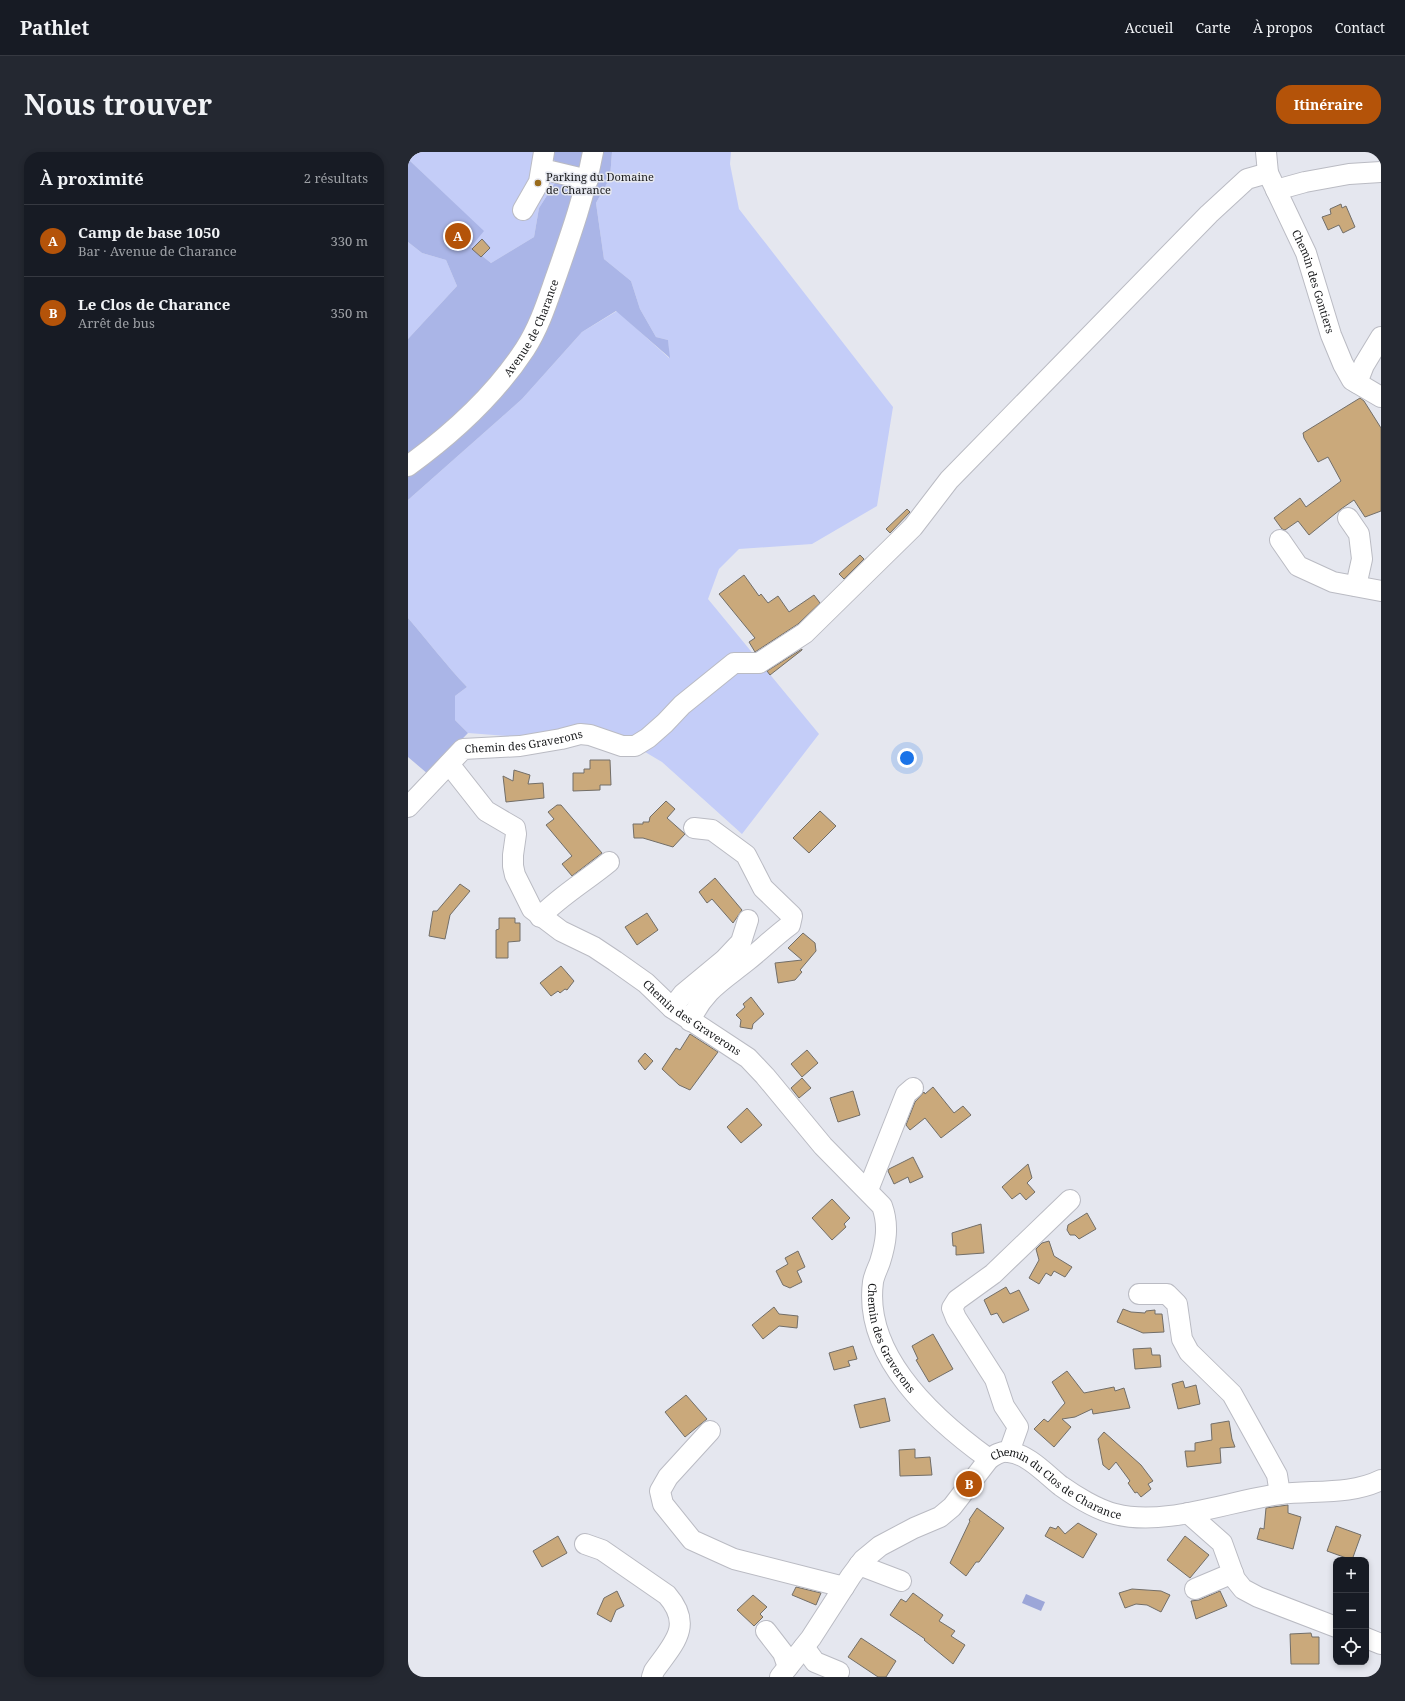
<!DOCTYPE html>
<html lang="fr">
<meta charset="utf-8">
<style>
:root{--surface:#171b24;--page:#242831;--text:#f1f3f6;--muted:#9ea1a6;--line:#363941;--accent:#b45309}
body{margin:0;font-family:"Noto Serif",serif;background:var(--page);color:var(--text)}
.controls{position:absolute;right:12px;bottom:12px;display:grid;overflow:hidden;border-radius:8px;box-shadow:0 2px 6px #0003}
.controls button{width:36px;height:36px;display:grid;place-items:center;padding:0;border:0;border-bottom:1px solid var(--line);background:var(--surface);color:var(--text);font:20px sans-serif}
.you{position:absolute;left:499px;top:606px;width:14px;height:14px;margin:-10px;border:3px solid #fff;border-radius:50%;background:#1a73e8;box-shadow:0 0 0 6px #1a73e833}
.badge{display:grid;place-items:center;width:26px;height:26px;border-radius:50%;background:var(--accent);color:#fff;font-size:13px;font-weight:700}
.pin{position:absolute;translate:-50% -50%;border:2px solid #fff;box-shadow:0 1px 4px #0006}
.list{margin:0;padding:0;list-style:none}
h2{display:flex;justify-content:space-between;align-items:center;height:52px;margin:0;padding:0 16px;font-size:17px}
h2 small{font-size:13px;font-weight:400;color:var(--muted)}
.list li{display:grid;grid-template-columns:26px 1fr auto;gap:12px;align-items:center;box-sizing:border-box;height:72px;padding:0 16px;border-top:1px solid var(--line)}
.list b{display:block;font-size:15px;white-space:nowrap}
.list p{margin:0;font-size:13px;white-space:nowrap;color:var(--muted)}
.list em{font-size:13px;font-style:normal;color:var(--muted)}
.icon{flex:none;width:22px;height:22px;fill:none;stroke:currentColor;stroke-width:2;stroke-linecap:round;stroke-linejoin:round}
.map{position:relative;flex:none;width:973px;height:1525px;overflow:hidden;border-radius:16px}
header{display:flex;align-items:center;gap:24px;box-sizing:border-box;height:56px;padding:0 20px;background:var(--surface);border-bottom:1px solid var(--line)}
header strong{font-size:19px}
nav{display:flex;gap:22px;margin-inline-start:auto;font-size:14px}
.intro{display:flex;align-items:center;justify-content:space-between;box-sizing:border-box;height:96px;padding:0 24px}
h1{margin:0;font-size:28px}
.button{padding:10px 18px;border-radius:16px;background:var(--accent);color:#fff;font-size:14px;font-weight:700}
main{display:flex;gap:24px;padding:0 24px}
aside{flex:1;background:var(--surface);border-radius:16px;box-shadow:0 2px 6px #0003}
.map>svg:first-child{display:block}
.green{fill:#c4cdf8}
.forest{fill:#aab5e7}
.water{fill:#9ca6d8}
.building{fill:#caa97b;stroke:#726e68}
.lines{fill:none;stroke-linecap:round;stroke-linejoin:round}
.minor-casing{stroke:#babbc3;stroke-width:22}
.minor{stroke:#fff;stroke-width:20}
.poi-dot{fill:#996b1b;stroke:#e5e7ef;stroke-width:1.5}
.labels{text-anchor:middle;stroke-width:3;stroke-linejoin:round;paint-order:stroke}
.poi-label{font-size:11px;fill:#17181a;stroke:#e5e7ef;text-anchor:start}
.street-label{font-size:11px;fill:#17181a;stroke:#e5e7ef}
</style>
<header>
<strong>Pathlet</strong>
<nav><a>Accueil</a><a>Carte</a><a>À propos</a><a>Contact</a></nav>
</header>
<div class="intro"><h1>Nous trouver</h1><a class="button">Itinéraire</a></div>
<main>
<aside>
<h2>À proximité<small>2 résultats</small></h2>
<ul class="list">
<li><span class="badge">A</span><div><b>Camp de base 1050</b><p>Bar · Avenue de Charance</p></div><em>330 m</em></li>
<li><span class="badge">B</span><div><b>Le Clos de Charance</b><p>Arrêt de bus</p></div><em>350 m</em></li>
</ul>
</aside>
<div class="map">
<svg width="973" height="1525" viewBox="0 0 973 1525">
<rect width="100%" height="100%" fill="#e5e7ef"/>
<g class="green">
<path d="M0 0H143L152 23 131 56 126 85 83 111 63 95 75 79 0 7Z"/>
<path d="M204 0H323L322 12 331 57 485 255 469 354 404 392 331 397 311 417 300 447 411 582 334 682 254 610 227 594 60 581 47 568V544L59 535C38 513 20 489 0 466V348L114 247 174 180 209 159 261 206 260 188 248 185 232 157 223 129 196 107 188 51 202 26Z"/>
<path d="M0 90 14 101 38 108 49 134 0 187Z"/>
</g>
<g class="forest">
<path d="M143 0H204L202 26 188 51 196 107 223 129 232 157 248 185 260 188 262 206 208 159 174 180 114 247 0 348V187L49 134 38 108 14 101 0 90V7L76 79 63 95 83 111 126 85 131 56 152 23Z"/>
<path d="M0 466C20 489 38 513 59 535L47 544V568L60 581 20 622 0 605Z"/>
</g>
<path class="water" d="M618 1442 637 1450 633 1459 614 1451Z"/>
<g class="building">
<path d="M933 52 934 56 938 54 947 75 935 81 931 73 920 78 914 65 923 62 922 57Z"/>
<path d="M74 87 82 96 73 105 64 97Z"/>
<path d="M952 246 956 249 973 276V359L957 365 946 348 933 357 901 383 890 369 877 378 874 377 866 366 892 346 898 355 933 329 920 305 910 310 896 286 895 281Z"/>
<path d="M499 357 502 360 482 381 478 377Z"/>
<path d="M452 403 456 407 436 427 431 422Z"/>
<path d="M336 423 351 444 353 442 360 451 370 444 381 460 406 443 412 451 390 472 347 500 341 490 347 486 311 442Z"/>
<path d="M394 497V498L362 523 359 519Z"/>
<path d="M182 608H202L203 633H192V638L165 639V621H176V617H182Z"/>
<path d="M106 618 122 623 120 632 135 631 136 646 98 650 95 624 105 629Z"/>
<path d="M258 649 267 657 259 666 277 682 265 695 235 686H226L225 672H235V670H241L242 665Z"/>
<path d="M149 653H153L194 701 164 724 154 712 164 704 138 673 146 667 140 660Z"/>
<path d="M412 659 428 674 401 701 385 686Z"/>
<path d="M307 726 334 758 325 771 304 747 299 751 291 740Z"/>
<path d="M52 732 62 739 42 763 37 787 21 784 25 759H29Z"/>
<path d="M239 761 250 778 229 793 217 775Z"/>
<path d="M91 766H107V771H112V789L100 790V806H88V778L91 777Z"/>
<path d="M395 781 407 791 408 799 392 818 394 820 387 828 370 831 367 811 394 808 380 796Z"/>
<path d="M153 814 166 829 159 838 157 837 152 841 150 839 143 844 132 831Z"/>
<path d="M343 845 356 862 345 872 344 877 332 875 333 868 328 863 337 855 335 852Z"/>
<path d="M282 882 310 900 282 938 271 933 254 917 268 896 272 898Z"/>
<path d="M399 898 410 911 394 925 383 912Z"/>
<path d="M237 901 245 909 237 918 230 909Z"/>
<path d="M394 926 403 936 391 946 383 936Z"/>
<path d="M525 935 546 961 555 954 563 963 533 986 517 966 502 978 498 973 507 950 516 940 517 942Z"/>
<path d="M445 939 452 963 430 970 422 946Z"/>
<path d="M339 956 354 973 333 991 319 975Z"/>
<path d="M505 1005 515 1025 502 1031 500 1025 486 1032 480 1019 481 1017Z"/>
<path d="M620 1012 624 1026 619 1031 627 1040 618 1048 612 1041 604 1047 594 1035Z"/>
<path d="M424 1047 442 1066 436 1072 438 1075 424 1088 404 1066Z"/>
<path d="M679 1061 688 1077 671 1087 667 1083H662L659 1078 660 1073Z"/>
<path d="M573 1072 576 1101 548 1103V1094H545L544 1081Z"/>
<path d="M641 1089 646 1104 664 1115 657 1125 646 1119 643 1124 638 1121 631 1132 621 1126 631 1108 628 1097 634 1091Z"/>
<path d="M390 1099 397 1115 389 1119 394 1130 382 1136 375 1133 368 1119 380 1112 377 1106Z"/>
<path d="M598 1135 602 1142 611 1138 621 1158 595 1171 589 1161 583 1163 576 1148Z"/>
<path d="M366 1155 371 1162 390 1164 389 1176 371 1174 355 1187 344 1173Z"/>
<path d="M715 1157 723 1160 737 1161 738 1159 747 1158V1162H754L756 1180 735 1181 709 1170Z"/>
<path d="M525 1182 545 1217 521 1230 508 1208 510 1207 504 1194Z"/>
<path d="M445 1194 449 1207 440 1209 442 1214 426 1218 421 1201Z"/>
<path d="M743 1196 744 1203H752L753 1215 727 1217 725 1197Z"/>
<path d="M659 1219 676 1241 706 1235 707 1239 716 1236 722 1256 685 1262 684 1257 667 1265 654 1267 663 1275 646 1295 626 1277 636 1267 640 1270 657 1251 644 1230Z"/>
<path d="M775 1229 777 1236 788 1233 792 1252 770 1257 764 1232Z"/>
<path d="M278 1243 299 1267 277 1285 257 1260Z"/>
<path d="M477 1246 482 1269 452 1276 446 1253Z"/>
<path d="M821 1269 824 1287 827 1295 812 1296 813 1311 779 1315 777 1299H787V1291L804 1288 803 1272Z"/>
<path d="M696 1280 733 1313 745 1329 740 1332 743 1337 733 1345 729 1340 727 1341 720 1331 722 1329 708 1310 701 1318 695 1313 690 1287Z"/>
<path d="M507 1297V1306L522 1305 524 1323 492 1324 491 1298Z"/>
<path d="M880 1353V1361L893 1365 885 1397 849 1387 852 1376 856 1377 858 1356Z"/>
<path d="M569 1356 596 1376 571 1410H568L558 1424 542 1411 562 1369 561 1368Z"/>
<path d="M670 1371 689 1382 675 1406 637 1384 642 1375 648 1377 650 1374 657 1382Z"/>
<path d="M928 1374 953 1383 944 1408 919 1399Z"/>
<path d="M150 1384 159 1401 134 1415 125 1399Z"/>
<path d="M777 1384 801 1403 782 1426 759 1408Z"/>
<path d="M388 1435 413 1441 408 1453 384 1443Z"/>
<path d="M724 1437 753 1439 762 1443 753 1460 739 1453 728 1452 717 1456 711 1441Z"/>
<path d="M209 1439 216 1454 208 1458 203 1470 189 1462 196 1446Z"/>
<path d="M812 1439 819 1454 788 1467 783 1449 791 1448Z"/>
<path d="M505 1441 535 1463 531 1469 547 1479 543 1484 557 1493 545 1512 516 1488 517 1487 482 1463 493 1447 498 1450Z"/>
<path d="M345 1443 359 1455 352 1462 355 1465 346 1474 329 1458Z"/>
<path d="M903 1481 904 1485H911V1512H883L882 1482Z"/>
<path d="M453 1486 488 1509 478 1525H470L440 1505Z"/>
</g>
<g class="lines">
<defs>
<g id="minor">
<path id="s1" d="M858 0 860 21 898 101 923 183 935 212 944 228 973 245"/>
<path d="M134 17 180 28"/>
<path d="M868 38 897 30 941 22 973 20"/>
<path d="M115 58 131 30 136 0"/>
<path d="M949 231 956 213 973 185"/>
<path id="s2" d="M0 314C44 282 87 243 117 197 132 174 140 147 149 122 163 82 177 42 185 0"/>
<path d="M940 366 951 382 954 407 948 434"/>
<path d="M872 388 890 414 925 430 973 439"/>
<path id="s3" d="M41 612 78 659 107 676 108 682 105 703V714L107 723 124 757 153 779 186 795 207 809 238 831 264 856 340 906 357 924 415 994 474 1054C481 1073 478 1091 472 1110 470 1116 466 1123 465 1130 455 1205 527 1268 581 1307"/>
<path id="s4" d="M0 655 55 597 112 594 153 587 172 582 182 583 214 594H227L240 586 257 571 274 553 326 511H351L397 481 505 375 541 328 801 62 839 27 860 21"/>
<path d="M132 765C152 744 178 729 201 710"/>
<path d="M264 856 275 842 316 808 333 790 340 768"/>
<path d="M282 869C296 838 314 829 339 809 354 797 367 784 382 773L384 764 355 736 338 703 304 678 286 676"/>
<path d="M460 1038 498 942 505 936"/>
<path d="M731 1142H759L769 1152 774 1187 781 1200 824 1242 869 1323 872 1342"/>
<path d="M302 1279 260 1325 252 1339 255 1352 284 1388 326 1407 436 1435"/>
<path d="M601 1300 610 1275 596 1254 587 1227 548 1166 544 1156 549 1148 585 1122 662 1048"/>
<path d="M780 1361 814 1391 827 1427 835 1437 850 1445 928 1475"/>
<path d="M177 1392 194 1398 259 1443C286 1474 265 1492 246 1519L244 1525"/>
<path d="M451 1413 493 1429"/>
<path d="M787 1437 825 1421"/>
<path d="M358 1479 375 1501 380 1515"/>
<path d="M958 1486 973 1492"/>
<path d="M396 1495 407 1510 431 1520 427 1525"/>
<path id="s5" d="M372 1525 403 1486 443 1424 455 1408 472 1394 506 1376 532 1365 544 1355 581 1307C587 1303 593 1299 600 1300 619 1301 639 1323 653 1334 667 1344 690 1358 707 1362 757 1375 820 1349 872 1342 905 1338 943 1343 973 1328"/>
</g>
</defs>
<use href="#minor" class="minor-casing"/>
<use href="#minor" class="minor"/>
</g>
<circle class="poi-dot" cx="130" cy="31" r="4"/>
<g class="labels">
<g class="poi-label">
<text x="138" y="29">Parking du Domaine<tspan x="138" dy="13">de Charance</tspan></text>
</g>
<g class="street-label">
<text dy="4" stroke="none"><textPath href="#s1" startOffset="139">Chemin des Gontiers</textPath></text>
<text dy="4" stroke="none"><textPath href="#s2" startOffset="188">Avenue de Charance</textPath></text>
<text dy="4" stroke="none"><textPath href="#s4" startOffset="141">Chemin des Graverons</textPath></text>
<text dy="4" stroke="none"><textPath href="#s3" startOffset="373">Chemin des Graverons</textPath></text>
<text dy="4" stroke="none"><textPath href="#s3" startOffset="781">Chemin des Graverons</textPath></text>
<text dy="4" stroke="none"><textPath href="#s5" startOffset="386">Chemin du Clos de Charance</textPath></text>
</g>
</g>
</svg>
<div class="controls">
<button>+</button>
<button>−</button>
<button><svg class="icon" aria-label="locate" viewBox="0 0 24 24"><circle cx="12" cy="12" r="6"/><path d="M12 2v4M12 18v4M2 12h4M18 12h4"/></svg></button>
</div>
<div class="you"></div>
<div class="pin badge" style="left:50px;top:84px">A</div>
<div class="pin badge" style="left:561px;top:1332px">B</div>
</div>
</main>
